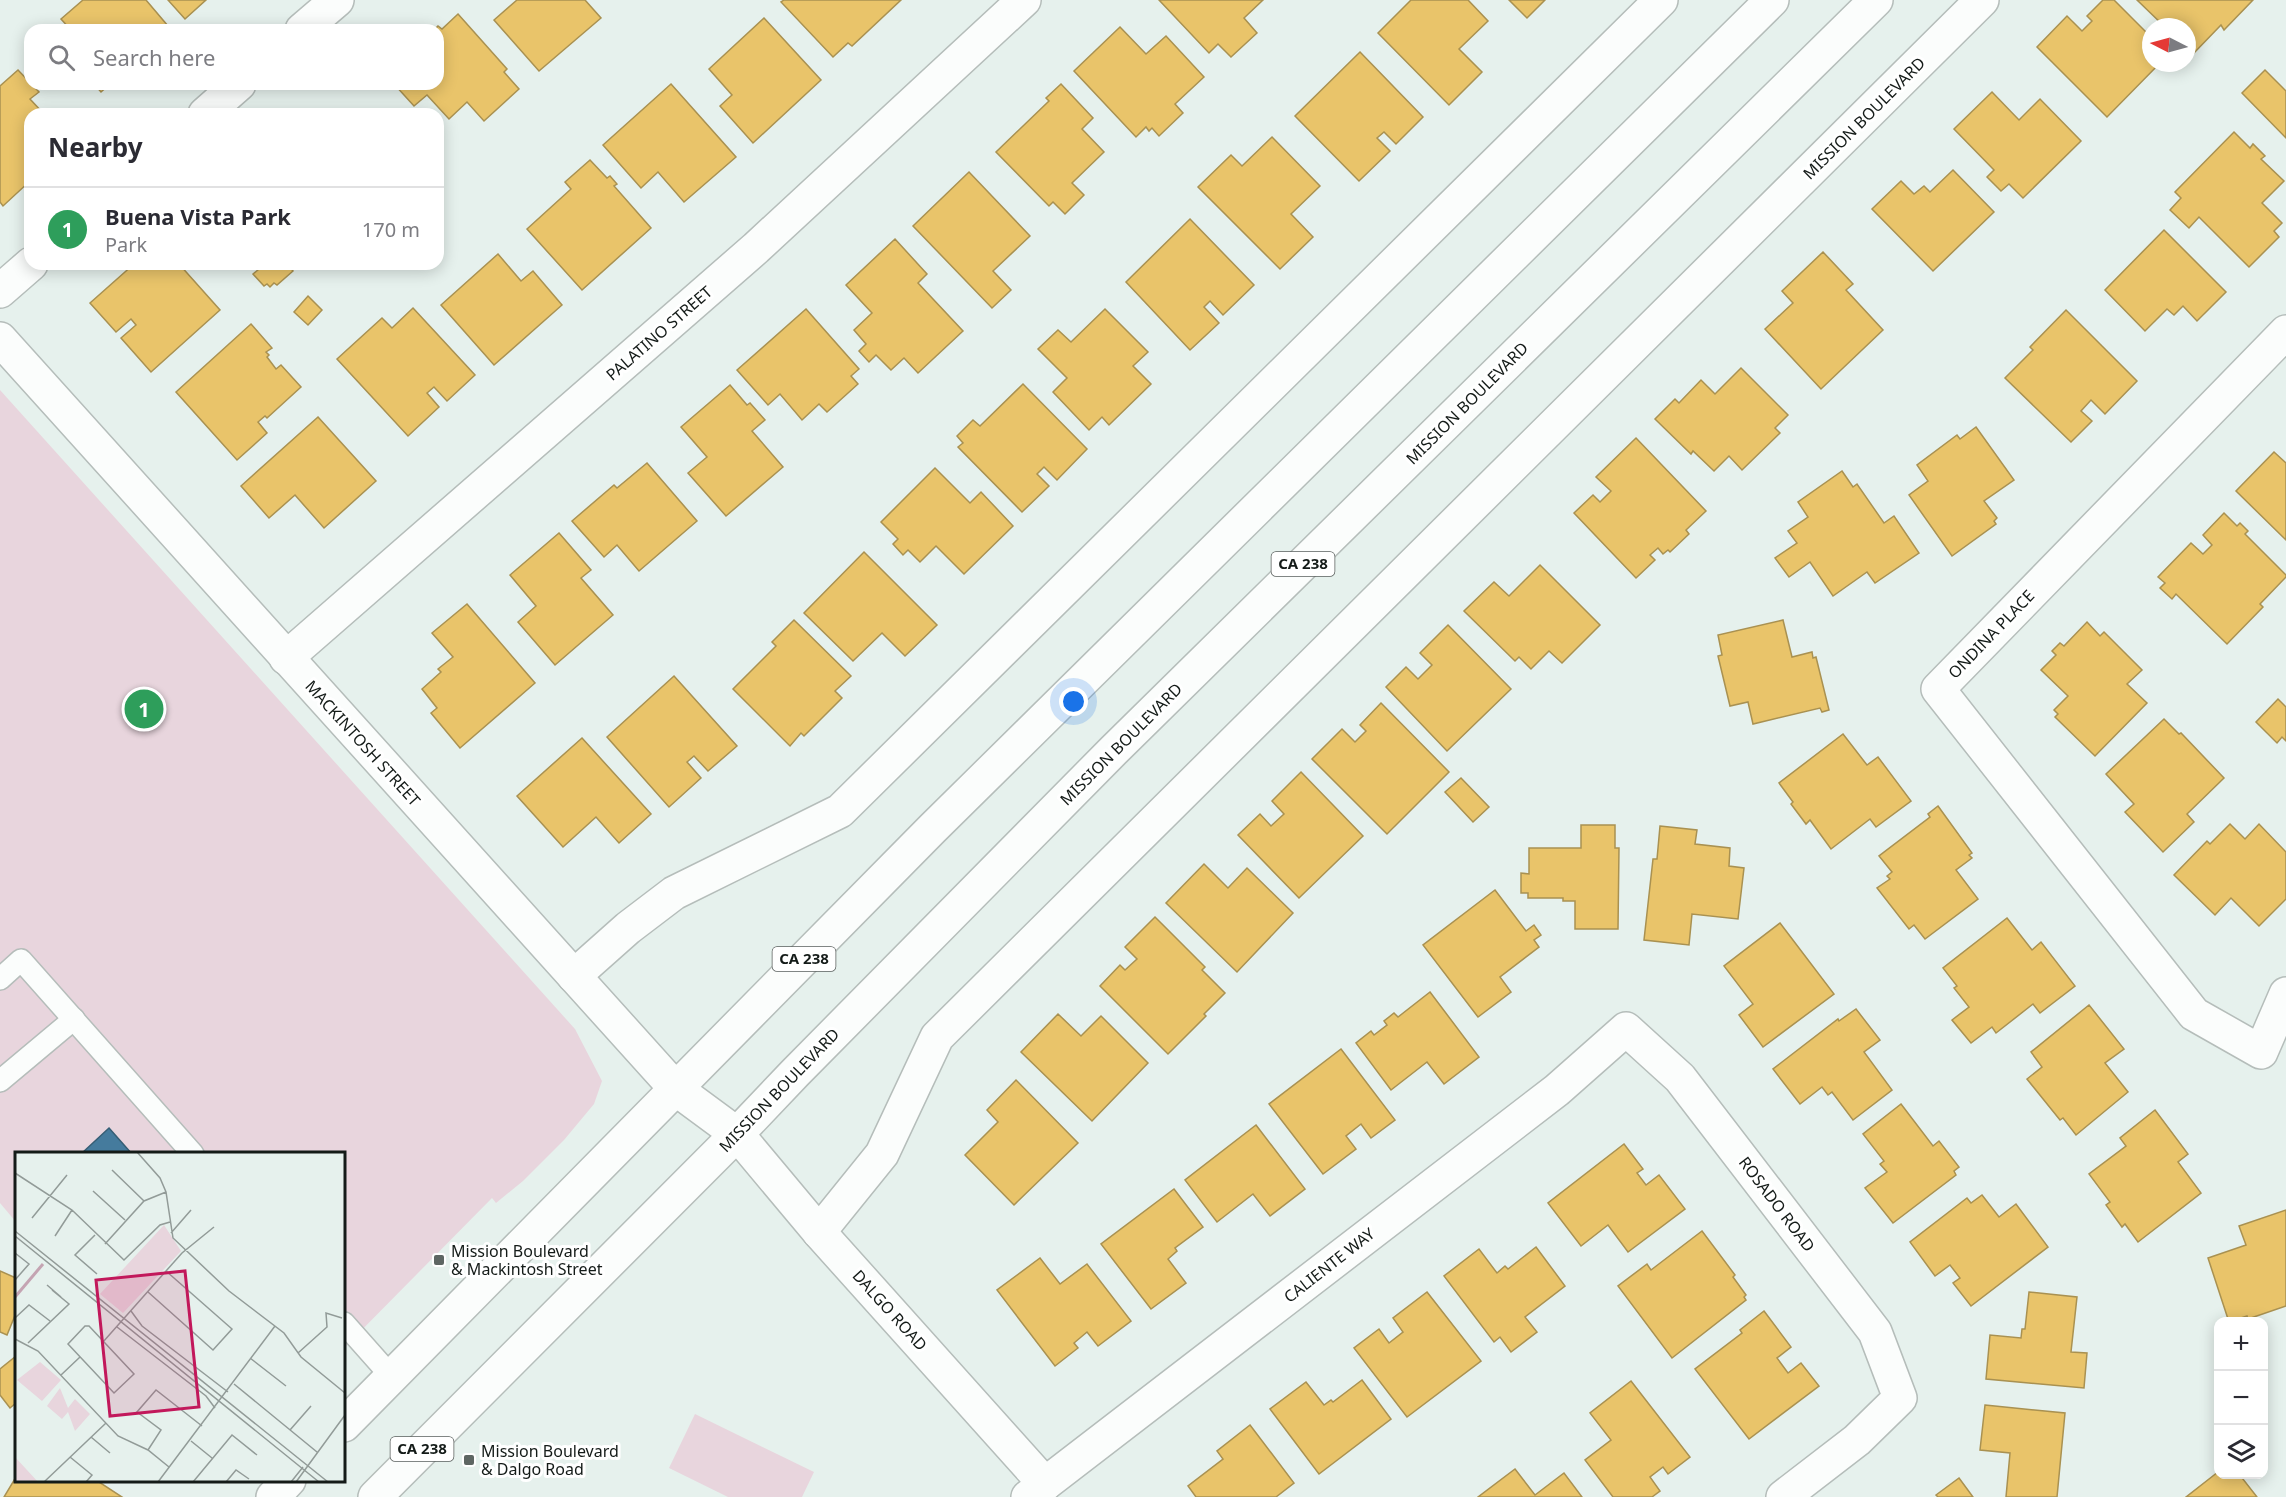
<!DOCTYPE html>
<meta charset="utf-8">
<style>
:root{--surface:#fff;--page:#f7f7f7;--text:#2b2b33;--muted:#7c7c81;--line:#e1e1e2;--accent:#7c3aed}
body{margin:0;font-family:"Noto Sans",sans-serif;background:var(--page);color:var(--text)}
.controls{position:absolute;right:18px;bottom:18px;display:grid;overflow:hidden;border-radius:12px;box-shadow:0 3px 15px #0003}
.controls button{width:54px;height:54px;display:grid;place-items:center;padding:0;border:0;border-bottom:2px solid var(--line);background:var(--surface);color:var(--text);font:30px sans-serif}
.compass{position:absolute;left:2142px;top:18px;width:54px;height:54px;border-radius:50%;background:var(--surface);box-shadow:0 3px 15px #0003;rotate:276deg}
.you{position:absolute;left:1074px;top:702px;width:21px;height:21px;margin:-15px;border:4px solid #fff;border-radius:50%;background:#1a73e8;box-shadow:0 0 0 9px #1a73e833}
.badge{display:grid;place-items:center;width:39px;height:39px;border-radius:50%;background:var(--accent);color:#fff;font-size:20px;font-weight:700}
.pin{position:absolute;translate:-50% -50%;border:3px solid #fff;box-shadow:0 2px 6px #0006}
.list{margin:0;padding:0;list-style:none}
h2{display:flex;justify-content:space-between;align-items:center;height:78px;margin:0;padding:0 24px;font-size:26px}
h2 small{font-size:20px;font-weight:400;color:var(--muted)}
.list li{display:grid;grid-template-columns:39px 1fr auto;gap:18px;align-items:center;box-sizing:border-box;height:84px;padding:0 24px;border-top:2px solid var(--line)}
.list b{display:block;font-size:22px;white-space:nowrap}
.list p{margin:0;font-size:20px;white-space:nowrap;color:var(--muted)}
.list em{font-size:20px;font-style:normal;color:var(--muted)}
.icon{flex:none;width:33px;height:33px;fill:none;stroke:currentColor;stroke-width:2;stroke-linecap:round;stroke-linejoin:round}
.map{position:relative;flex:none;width:2286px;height:1497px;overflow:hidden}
.search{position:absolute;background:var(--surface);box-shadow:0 3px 15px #0003;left:24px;top:24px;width:420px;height:66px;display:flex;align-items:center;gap:15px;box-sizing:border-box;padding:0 21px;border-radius:18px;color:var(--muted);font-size:22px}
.panel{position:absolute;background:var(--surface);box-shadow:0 3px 15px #0003;left:24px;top:108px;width:420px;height:162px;border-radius:18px}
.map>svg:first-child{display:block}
.green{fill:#e8d5dd}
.homes{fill:#e9c46a;stroke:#a99151;stroke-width:1.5}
.public{fill:#457b9d;stroke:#365e75;stroke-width:1.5}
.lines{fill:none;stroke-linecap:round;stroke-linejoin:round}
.lane-casing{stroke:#b5bdba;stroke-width:24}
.street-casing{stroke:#b5bdba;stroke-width:36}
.primary-casing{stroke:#b5bdba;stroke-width:36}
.lane{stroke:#fbfdfc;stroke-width:21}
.street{stroke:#fbfdfc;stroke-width:33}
.primary{stroke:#fbfdfc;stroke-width:33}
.poi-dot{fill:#5e6663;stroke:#fff;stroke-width:2}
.labels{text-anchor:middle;stroke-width:6;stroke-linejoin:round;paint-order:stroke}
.shield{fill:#fff;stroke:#5a5f5d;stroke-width:1.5}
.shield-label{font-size:15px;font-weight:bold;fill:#141b18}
.street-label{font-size:16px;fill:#141b18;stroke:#fff}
.poi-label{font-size:16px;fill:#141b18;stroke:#fff;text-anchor:start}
.inset-river{fill:none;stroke:#c4a4b2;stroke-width:3}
.inset-road{fill:none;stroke:#929b98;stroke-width:1.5}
.view{fill:#c2185b;fill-opacity:0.15;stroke:#c2185b;stroke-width:3}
.inset-edge{fill:none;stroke:#141b18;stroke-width:3}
</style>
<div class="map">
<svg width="2286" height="1497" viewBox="0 0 2286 1497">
<rect width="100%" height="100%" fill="#e6f1ed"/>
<g class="green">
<path d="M0 390 575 1029 602 1081 594 1104 564 1140 523 1181 496 1203 492 1198 344 1348V1154H16V1222L0 1203Z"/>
<path d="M695 1414 814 1472 802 1497H728L669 1468Z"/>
</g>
<g class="homes">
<path d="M83 0H146L168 26 163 30H71L61 19Z"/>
<path d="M168 0H206L185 19Z"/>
<path d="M517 0H585L601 18 539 71 494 20Z"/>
<path d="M784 0H901L852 46 848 43 833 57 781 2Z"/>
<path d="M1159 0H1263L1244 18 1257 33 1231 57 1218 44 1209 53Z"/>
<path d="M1411 0H1468L1488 21 1459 49 1482 72 1449 105 1378 33Z"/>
<path d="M1509 0H1545L1527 18Z"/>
<path d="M2103 0H2114L2151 37V63H2160L2107 117 2037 47 2067 16 2082 31 2092 21 2087 16Z"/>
<path d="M2137 0H2253L2224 30 2221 25 2193 54 2187 49V27H2165Z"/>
<path d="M458 14 507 69 504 72 519 89 484 121 467 102 449 119 427 95 414 106 394 84H438V30H434L438 26 442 29Z"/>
<path d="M764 18 821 80 753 143 720 106 732 95 709 69Z"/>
<path d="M1120 27 1146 54 1166 36 1204 77 1175 104 1183 113 1159 136 1152 128 1149 131 1146 127 1136 137 1074 71Z"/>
<path d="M1360 52 1423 117 1396 144 1384 132 1377 138 1390 151 1359 181 1295 116Z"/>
<path d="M18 70 39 92 30 99 44 114H30V181L3 206 0 202V86Z"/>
<path d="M2265 70 2286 91V138L2242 93Z"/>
<path d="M94 84H110L101 92Z"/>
<path d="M671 84 736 157 684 202 658 172 641 188 603 145Z"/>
<path d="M1061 84 1093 118 1082 129 1104 152 1072 183 1084 195 1065 214 1053 202 1049 206 996 152 1049 101 1046 98Z"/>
<path d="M1992 92 2019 120 2040 99 2081 141 2023 198 2009 184 2001 191 1987 177 1994 170 1954 129Z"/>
<path d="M2234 132 2250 148 2253 144 2265 156 2261 159 2284 181 2262 203 2282 223 2274 231 2279 237 2249 267 2199 217 2189 228 2170 210 2181 198 2175 192Z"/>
<path d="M1272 137 1320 186 1291 214 1313 237 1280 269 1198 187 1231 155 1242 166Z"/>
<path d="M590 160 607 178 610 176 617 184 614 186 651 228 582 290 527 229 571 189 565 182Z"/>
<path d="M1953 170 1994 212 1933 271 1872 209 1901 181 1914 194 1924 186 1930 192Z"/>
<path d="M969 172 1030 236 993 271 1011 290 992 308 913 226Z"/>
<path d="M1190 219 1254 285 1223 315 1210 301 1204 307 1219 323 1190 350 1126 282Z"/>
<path d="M2164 230 2226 292 2197 321 2183 306 2174 315 2167 309 2145 331 2105 290Z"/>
<path d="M895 239 927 274 918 283 963 331 918 373 904 358 891 370 876 355 869 362 859 351 866 344 854 330 872 313 846 285Z"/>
<path d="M1823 252 1853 284 1846 290 1883 330 1821 389 1765 329 1793 303 1782 291Z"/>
<path d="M498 254 521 281 533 271 562 305 494 365 441 305Z"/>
<path d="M134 264H179L220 310 151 372 121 338 136 325 131 319 116 332 90 303Z"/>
<path d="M254 264H287L293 271 277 285 274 283 270 287 267 284 264 286 253 274 259 269Z"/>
<path d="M308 296 322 310 308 325 294 312Z"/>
<path d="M413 308 475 375 447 401 434 387 427 393 439 407 408 436 337 359 382 318 392 328Z"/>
<path d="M806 309 859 369 851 376 858 384 827 412 819 404 802 420 780 394 768 405 737 370Z"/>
<path d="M1105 309 1148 352 1133 366 1151 384 1109 425 1102 417 1089 430 1053 392 1067 378 1038 349 1058 330 1071 342Z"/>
<path d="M2066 310 2137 381 2105 414 2091 400 2081 411 2092 421 2071 442 2005 378 2033 350 2030 347Z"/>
<path d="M251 324 272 348 266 352 269 355 267 357 276 369 281 365 301 387 267 418 265 416 258 422 267 433 237 460 176 392Z"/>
<path d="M1741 368 1788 415 1775 428 1780 433 1742 470 1729 456 1714 471 1693 451 1691 454 1655 419 1675 399 1679 403 1701 380 1715 394Z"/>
<path d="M1023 384 1087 449 1057 480 1044 467 1037 474 1049 486 1022 512 958 447 963 443 957 436 973 420 980 426Z"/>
<path d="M730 385 747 405 750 403 765 420 752 431 783 467 726 516 688 473 707 457 681 427Z"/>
<path d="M318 417 376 481 324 528 295 495 269 518 241 486Z"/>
<path d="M1976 427 2014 480 1984 501 1997 518 1994 521 1996 524 1952 556 1909 495 1928 481 1917 465 1957 435 1960 439Z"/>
<path d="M1636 438 1706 511 1686 530 1689 534 1670 552 1668 550 1663 554 1658 548 1650 555 1655 560 1636 578 1574 513 1593 495 1600 502 1611 491 1596 477Z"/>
<path d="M2274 452 2286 463V540L2236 491Z"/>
<path d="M647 463 697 521 639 571 617 545 604 557 572 521 614 485 617 488Z"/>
<path d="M935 468 970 503 981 492 1013 526 964 574 936 546 920 562 908 550 903 555 893 544 898 539 881 522Z"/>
<path d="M1842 471 1853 487 1857 484 1884 523 1894 516 1919 553 1875 583 1867 572 1833 596 1810 562 1789 577 1775 558 1797 543 1788 531 1808 517 1798 502Z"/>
<path d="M2224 513 2237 526 2240 523 2248 531 2245 534 2286 575V577L2260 604 2263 607 2227 644 2176 594 2172 599 2160 588 2165 583 2158 577 2191 543 2203 554 2212 545 2203 535Z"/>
<path d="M559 533 591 570 581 578 613 615 555 665 518 622 536 606 510 575Z"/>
<path d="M864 552 937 625 905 656 882 633 853 661 804 613Z"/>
<path d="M1540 565 1600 625 1562 663 1549 651 1531 669 1519 657 1515 661 1464 611 1494 582 1509 596Z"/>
<path d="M467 604 535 683 460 748 431 713 437 708 422 689 441 672 438 669 453 657 432 633Z"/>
<path d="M794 620 851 676 835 691 842 698 804 736 801 733 790 746 733 689 776 646 772 642Z"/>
<path d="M1783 620 1792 657 1812 652 1813 658 1816 657 1829 710 1822 712 1820 708 1753 724 1748 702 1730 706 1718 656 1722 655 1718 635Z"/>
<path d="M2087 622 2100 636 2104 632 2142 670 2127 684 2147 703 2095 756 2055 717 2058 714 2054 710 2068 696 2041 670 2056 655 2052 651 2060 643 2064 646Z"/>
<path d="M1448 625 1511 689 1447 751 1386 687 1406 667 1418 679 1432 665 1420 653Z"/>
<path d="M674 676 737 746 708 771 694 756 687 762 701 778 669 807 607 737Z"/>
<path d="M2278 699 2286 707V741L2282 737 2277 743 2256 722Z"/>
<path d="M1381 703 1449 772 1387 834 1312 759 1342 729 1355 742 1366 731 1360 725Z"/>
<path d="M2164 719 2179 734 2181 733 2224 778 2187 814 2194 822 2163 852 2125 812 2134 804 2106 774Z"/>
<path d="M1843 734 1867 765 1878 757 1911 801 1876 827 1870 819 1831 849 1810 820 1806 824 1791 804 1793 802 1779 783Z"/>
<path d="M582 738 651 814 619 843 596 817 563 847 517 796Z"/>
<path d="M1301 772 1363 836 1299 898 1238 835 1260 814 1271 826 1284 814 1272 801Z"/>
<path d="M1461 778 1489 807 1473 822 1445 792Z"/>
<path d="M1938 806 1972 853 1969 855 1972 858 1956 870 1978 899 1925 939 1914 925 1909 929 1877 888 1890 879 1887 876 1892 872 1879 856 1930 817 1928 814Z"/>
<path d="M2230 824 2245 839 2259 824 2286 852V899L2259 926 2231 898 2215 915 2174 875 2207 841 2210 844Z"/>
<path d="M1581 825H1615V848H1619L1618 929H1575V901H1563V898H1528V893H1521V873L1529 874V848H1581Z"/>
<path d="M1660 826 1697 830 1695 844 1730 848 1729 866 1744 868 1738 919 1692 914 1689 945 1644 940 1653 859H1657Z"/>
<path d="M1204 864 1228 888 1247 868 1293 913 1237 972 1166 903Z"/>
<path d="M1495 890 1526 931 1534 925 1541 935 1534 940 1539 947 1500 977 1511 992 1478 1017 1423 945Z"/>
<path d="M1155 917 1205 967 1202 970 1225 993 1204 1014 1206 1016 1168 1054 1100 986 1120 965 1125 970 1137 959 1125 947Z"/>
<path d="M2007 918 2032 950 2041 942 2075 986 2040 1013 2033 1004 1996 1033 1992 1027 1971 1043 1952 1020 1969 1007 1954 988 1957 986 1943 968Z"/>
<path d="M1780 923 1834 994 1763 1047 1739 1015 1753 1004 1724 966Z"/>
<path d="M1430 992 1479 1057 1444 1084 1427 1062 1391 1090 1356 1043 1371 1031 1374 1035 1387 1025 1384 1021 1394 1013 1398 1017Z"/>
<path d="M2089 1005 2124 1049 2105 1063 2128 1092 2076 1135 2063 1118 2060 1120 2027 1079 2042 1067 2031 1052Z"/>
<path d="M1856 1009 1880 1040 1864 1052 1892 1090 1853 1120 1832 1092 1828 1095 1822 1087 1800 1104 1773 1069 1838 1019 1839 1021Z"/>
<path d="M1058 1014 1081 1036 1101 1016 1148 1063 1092 1121 1021 1052Z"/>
<path d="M1341 1049 1395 1120 1371 1138 1361 1124 1346 1136 1356 1149 1323 1174 1269 1104Z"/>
<path d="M1016 1080 1078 1143 1014 1205 965 1155 998 1122 987 1110Z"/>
<path d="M1901 1104 1933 1146 1939 1141 1959 1167 1954 1171 1956 1175 1893 1223 1865 1188 1887 1172 1880 1164 1884 1161 1863 1134Z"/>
<path d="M2155 1110 2188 1154 2178 1162 2201 1193 2138 1242 2125 1224 2122 1227 2106 1205 2110 1202 2089 1174 2126 1146 2120 1138Z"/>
<path d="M1256 1125 1305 1189 1270 1216 1253 1194 1217 1222 1185 1180Z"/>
<path d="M1624 1144 1643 1169 1637 1173 1646 1185 1659 1175 1685 1209 1628 1252 1608 1225 1581 1246 1548 1203Z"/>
<path d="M1174 1189 1203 1227 1175 1248 1177 1251 1168 1259 1186 1283 1151 1309 1101 1244Z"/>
<path d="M1982 1195 1999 1217 2016 1204 2048 1247 1971 1306 1953 1283 1960 1278 1950 1265 1935 1276 1910 1242 1967 1198 1971 1203Z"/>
<path d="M2286 1210V1306L2248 1319 2247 1316 2229 1322 2208 1258 2246 1245 2239 1226Z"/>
<path d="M1702 1231 1735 1275 1733 1277 1746 1295 1744 1297 1746 1300 1672 1358 1618 1286 1647 1264 1651 1270Z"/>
<path d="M1536 1247 1565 1286 1525 1317 1537 1332 1511 1352 1500 1337 1494 1342 1444 1276 1479 1249 1497 1273 1505 1266 1508 1269Z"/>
<path d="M1040 1258 1060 1284 1087 1264 1131 1321 1098 1346 1087 1332 1074 1343 1078 1348 1055 1366 997 1290Z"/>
<path d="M0 1271 16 1278V1313L7 1335 0 1332Z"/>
<path d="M1427 1292 1481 1361 1407 1417 1354 1348 1379 1329 1389 1343 1403 1332 1393 1318Z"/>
<path d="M2029 1292 2077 1297 2071 1352 2087 1353 2084 1388 1986 1379 1990 1335 2021 1338 2022 1329H2025Z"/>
<path d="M1764 1311 1791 1347 1777 1358 1788 1373 1801 1363 1819 1386 1749 1439 1695 1369 1742 1333 1740 1330Z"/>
<path d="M16 1356V1403L10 1408 0 1395V1369Z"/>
<path d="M1362 1380 1391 1419 1319 1474 1270 1409 1306 1382 1324 1405 1331 1400 1333 1402Z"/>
<path d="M1631 1381 1690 1457 1668 1474 1663 1467 1650 1477 1660 1491 1652 1497H1613L1585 1460 1611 1440 1590 1413Z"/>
<path d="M1985 1405 2065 1413 2057 1497H2006L2010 1453 1980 1450Z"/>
<path d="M1250 1425 1294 1483 1276 1497H1196L1188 1486 1223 1459 1217 1451Z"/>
<path d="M1515 1469 1535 1495 1564 1473 1582 1497H1478Z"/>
<path d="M2218 1472V1474H2239L2257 1497H2186Z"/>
<path d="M16 1477V1480H43L46 1482 47 1480H96L122 1497H4Z"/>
<path d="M1959 1478 1973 1497H1938L1936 1495Z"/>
</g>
<path class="public" d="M109 1128 132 1154H81Z"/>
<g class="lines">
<defs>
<g id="lane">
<path d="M0 979 21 960 193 1154"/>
<path d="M0 1081 74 1019"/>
<path d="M344 1323 391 1376"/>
</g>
<g id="street">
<path d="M302 30 337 0"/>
<path d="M205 114 239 84"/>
<path d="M0 291 31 264"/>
<path d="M2286 332 1938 689 2194 1014 2261 1052 2286 994"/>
<path d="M0 339 676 1089 737 1134 819 1232 1045 1484"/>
<path d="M286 658 756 248 1024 0"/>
<path d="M574 976 628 928 674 893 840 811 1661 0"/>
<path d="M819 1232 882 1154 937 1037 1982 0"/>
<path d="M1028 1497 1557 1090 1626 1029 1680 1078 1875 1332 1900 1398 1857 1440 1783 1497"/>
</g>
<g id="primary">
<path d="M344 1425 932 829 1772 0"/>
<path d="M273 1497 289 1480"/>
<path d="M375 1497 737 1134 795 1073 1113 751 1876 0"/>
</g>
</defs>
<use href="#lane" class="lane-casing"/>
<use href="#street" class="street-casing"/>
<use href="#primary" class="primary-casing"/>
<use href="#lane" class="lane"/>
<use href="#street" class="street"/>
<use href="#primary" class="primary"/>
</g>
<g class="poi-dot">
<rect x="433" y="1254" width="12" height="12" rx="3"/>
<rect x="463" y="1454" width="12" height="12" rx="3"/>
</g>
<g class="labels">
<g class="shield">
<rect x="1271.5" y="552" width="63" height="24" rx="4.5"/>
<rect x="772.5" y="947" width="63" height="24" rx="4.5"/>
<rect x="390.5" y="1437" width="63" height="24" rx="4.5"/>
</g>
<g class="shield-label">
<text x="1303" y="569">CA 238</text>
<text x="804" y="964">CA 238</text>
<text x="422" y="1454">CA 238</text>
</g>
<g class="street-label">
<text transform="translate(1864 118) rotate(-45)" y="6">MISSION BOULEVARD</text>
<text transform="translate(659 333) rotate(-41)" y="6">PALATINO STREET</text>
<text transform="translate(1467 403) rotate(-45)" y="6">MISSION BOULEVARD</text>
<text transform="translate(1991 634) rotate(-46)" y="6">ONDINA PLACE</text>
<text transform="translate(363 743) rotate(48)" y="6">MACKINTOSH STREET</text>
<text transform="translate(1121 744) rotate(-45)" y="6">MISSION BOULEVARD</text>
<text transform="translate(779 1090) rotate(-46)" y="6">MISSION BOULEVARD</text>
<text transform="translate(1777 1204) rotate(53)" y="6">ROSADO ROAD</text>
<text transform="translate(1329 1265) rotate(-38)" y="6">CALIENTE WAY</text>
<text transform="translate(890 1310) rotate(48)" y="6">DALGO ROAD</text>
</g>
<g class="poi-label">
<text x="451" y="1257">Mission Boulevard<tspan x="451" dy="18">&amp; Mackintosh Street</tspan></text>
<text x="481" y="1457">Mission Boulevard<tspan x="481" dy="18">&amp; Dalgo Road</tspan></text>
</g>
</g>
<g transform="translate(15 1152)">
<rect width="330" height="330" fill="#e6f1ed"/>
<path d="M149 73 166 99 108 161 85 142ZM25 210 46 228 27 249 2 228ZM45 236 53 256 60 247 75 262 60 279 53 260 47 267 32 254ZM0 305 23 330H0Z" fill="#e8d5dd"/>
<path class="inset-river" d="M0 145 28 112"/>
<path class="inset-road" d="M122 0 145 26 151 40 158 86 214 139 269 181 286 205 330 241M97 18 129 49M0 21 57 58 109 108 145 73 155 70M78 39 110 68M17 66 52 23M0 79 313 330M156 81 176 58M80 83 60 103 82 122M0 84 304 330M40 84 57 58M90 92 129 49 151 40M0 101 14 112 0 128M32 133 46 145M133 140 198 198 217 177 151 119M116 159 127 174 213 240M0 166 14 153 35 169M70 174H74L119 222 99 241 53 192ZM102 175 191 244 200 256M0 187 23 199 103 284 133 298 154 315M88 190 167 101 199 75M13 191 54 152 37 138M283 201 312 175 311 161 327 166M235 206 271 234M46 223 65 205M219 232 302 300M275 278 296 254M76 285 95 301M176 289 197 306M133 298 146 278 122 260 141 238 187 274M55 305 77 323 71 330M29 330 91 271M143 330 260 174M178 330 217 283 242 303M211 330 221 318 234 327M276 330 288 315M281 330 330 263"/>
<path class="view" d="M170 119 184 255 95 264 81 128Z"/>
<rect width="330" height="330" class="inset-edge"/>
</g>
</svg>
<div class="controls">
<button>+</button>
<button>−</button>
<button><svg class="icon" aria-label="layers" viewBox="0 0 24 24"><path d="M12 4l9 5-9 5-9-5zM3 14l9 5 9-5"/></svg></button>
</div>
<svg class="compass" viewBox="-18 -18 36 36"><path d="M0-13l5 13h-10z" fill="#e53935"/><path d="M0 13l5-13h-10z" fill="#7c7c81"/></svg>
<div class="you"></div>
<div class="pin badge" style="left:144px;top:709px;background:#2e9e5b">1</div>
<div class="search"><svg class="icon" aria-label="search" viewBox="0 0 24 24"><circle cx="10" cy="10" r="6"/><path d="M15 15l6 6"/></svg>Search here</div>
<section class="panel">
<h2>Nearby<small></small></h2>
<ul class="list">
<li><span class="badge" style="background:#2e9e5b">1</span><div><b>Buena Vista Park</b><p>Park</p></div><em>170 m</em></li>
</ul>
</section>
</div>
